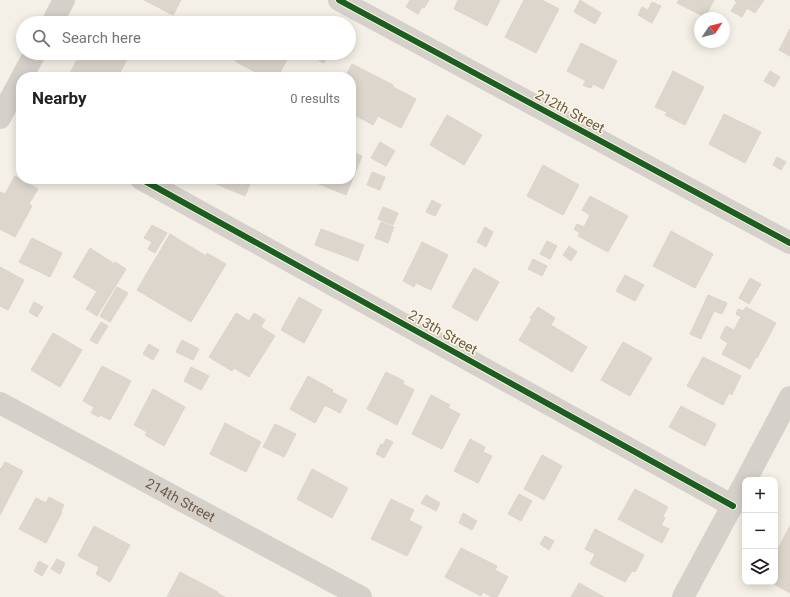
<!DOCTYPE html>
<meta charset="utf-8">
<style>
:root{--surface:#fff;--page:#f6f6f6;--text:#202124;--muted:#757577;--line:#e0e0e0}
body{margin:0;font-family:Roboto,sans-serif;background:var(--page);color:var(--text)}
.controls{position:absolute;right:12px;bottom:12px;display:grid;overflow:hidden;border-radius:8px;box-shadow:0 2px 10px #0003}
.controls button{width:36px;height:36px;display:grid;place-items:center;padding:0;border:0;border-bottom:1px solid var(--line);background:var(--surface);color:var(--text);font:20px sans-serif}
.compass{position:absolute;left:694px;top:12px;width:36px;height:36px;border-radius:50%;background:var(--surface);box-shadow:0 2px 10px #0003;rotate:55deg}
.list{margin:0;padding:0;list-style:none}
h2{display:flex;justify-content:space-between;align-items:center;height:52px;margin:0;padding:0 16px;font-size:17px}
h2 small{font-size:13px;font-weight:400;color:var(--muted)}
.icon{flex:none;width:22px;height:22px;fill:none;stroke:currentColor;stroke-width:2;stroke-linecap:round;stroke-linejoin:round}
.map{position:relative;flex:none;width:790px;height:597px;overflow:hidden}
.search{position:absolute;background:var(--surface);box-shadow:0 2px 10px #0003;left:16px;top:16px;width:340px;height:44px;display:flex;align-items:center;gap:10px;box-sizing:border-box;padding:0 14px;border-radius:22px;color:var(--muted);font-size:15px}
.panel{position:absolute;background:var(--surface);box-shadow:0 2px 10px #0003;left:16px;top:72px;width:340px;height:112px;border-radius:16px}
.map>svg:first-child{display:block}
.building{fill:#ddd6cd;stroke:#dcd4ca}
.lines{fill:none;stroke-linecap:round;stroke-linejoin:round}
.minor{stroke:#d5d0c9;stroke-width:22}
.cycleway-casing{stroke:#fdf7e6;stroke-width:8}
.cycleway{stroke:#1b5e20;stroke-width:6}
.labels{text-anchor:middle;stroke-width:3;stroke-linejoin:round;paint-order:stroke}
.street-label{font-size:14px;fill:#6e5c4a;stroke:#fdf7e6}
</style>
<div class="map">
<svg width="790" height="597" viewBox="0 0 790 597">
<rect width="100%" height="100%" fill="#f4f0e7"/>
<g class="building">
<path d="M144 0H181L173 15Z"/>
<path d="M410 0H429L424 8 422 7 418 14 406 7Z"/>
<path d="M458 0H500L487 26 454 9Z"/>
<path d="M524 0H542L559 9 536 53 505 37Z"/>
<path d="M580 0 601 13 595 24 574 12Z"/>
<path d="M679 0H714L705 17 677 3Z"/>
<path d="M735 0H764L755 13 747 8 742 17 731 11 737 2 735 1Z"/>
<path d="M652 2 661 6 652 23 638 15 642 7 648 10Z"/>
<path d="M258 17 268 23H255Z"/>
<path d="M790 29V56L779 50Z"/>
<path d="M581 43 617 61 603 89 593 84 591 88 585 86 583 85 586 81 567 71Z"/>
<path d="M88 53H120L128 57 118 77H68L78 58 84 61Z"/>
<path d="M239 53H291L280 72H278L275 77H264L235 61Z"/>
<path d="M314 53H329L324 63 312 57Z"/>
<path d="M352 64 393 85V87L416 99 401 128 378 116 373 125 351 113V77H345Z"/>
<path d="M673 71 704 87 685 125 665 115 667 112 655 107Z"/>
<path d="M770 71 780 77 774 87 764 81Z"/>
<path d="M724 114 761 132 745 163 709 144Z"/>
<path d="M447 115 482 135 464 165 430 145Z"/>
<path d="M380 142 395 151 386 166 371 158Z"/>
<path d="M351 152 362 156 346 195 307 179H351Z"/>
<path d="M777 157 786 162 781 170 773 165Z"/>
<path d="M543 165 579 185 563 215 527 196Z"/>
<path d="M372 172 385 177 380 190 367 185Z"/>
<path d="M15 176 38 189 29 204 32 206 15 237 0 229V192L5 194Z"/>
<path d="M214 179H252L245 196 214 183 216 180Z"/>
<path d="M590 196 628 216 608 252 578 236 580 233 574 229 577 224 584 227 590 215 582 210Z"/>
<path d="M432 200 441 205 435 216 426 212Z"/>
<path d="M383 207 398 213 393 225 378 219Z"/>
<path d="M381 222 394 227 388 243 375 238Z"/>
<path d="M152 225 167 233 155 253 148 249 152 242 144 238Z"/>
<path d="M485 227 493 232 486 247 477 242Z"/>
<path d="M321 229 364 245 358 261 315 245Z"/>
<path d="M671 231 713 254 695 288 653 266Z"/>
<path d="M170 234 206 256 207 253 226 264 191 322 137 290Z"/>
<path d="M32 238 62 253 50 277 19 262Z"/>
<path d="M547 241 557 246 550 259 540 254Z"/>
<path d="M422 242 448 255 431 290 416 283 414 287 403 281Z"/>
<path d="M569 246 577 252 571 261 563 255Z"/>
<path d="M90 248 113 263 96 291 73 277Z"/>
<path d="M533 259 547 266 542 276 528 269Z"/>
<path d="M115 262 126 269 97 316 86 309Z"/>
<path d="M0 267 24 280 8 310 0 306Z"/>
<path d="M474 268 499 282 477 321 452 307Z"/>
<path d="M625 275 644 285 635 301 616 291Z"/>
<path d="M750 278 761 284 749 304 739 298Z"/>
<path d="M117 287 128 293 110 322 100 316Z"/>
<path d="M708 295 727 303 722 314 714 311 701 339 690 334Z"/>
<path d="M299 297 322 310 304 343 281 330Z"/>
<path d="M34 302 43 307 37 317 29 312Z"/>
<path d="M538 307 555 318 551 325 587 347 572 372 519 340 532 319 530 318Z"/>
<path d="M746 307 776 323 757 358 756 357 750 369 722 354 728 343 720 338 726 326 734 330 741 317 736 314 738 309 743 311Z"/>
<path d="M236 313 249 321 254 313 265 320 261 327 275 336 249 377 234 368 232 371 209 357Z"/>
<path d="M101 322 108 326 97 344 90 340Z"/>
<path d="M53 333 82 350 60 387 31 370Z"/>
<path d="M182 340 199 349 193 360 176 352Z"/>
<path d="M623 342 652 358 630 396 601 380Z"/>
<path d="M149 344 159 350 153 360 143 354Z"/>
<path d="M703 357 741 376 732 394V395L729 393 723 405 687 386Z"/>
<path d="M102 366 131 381 110 420 100 415 99 417 91 413 94 407 83 401Z"/>
<path d="M191 367 209 376 201 390 184 381Z"/>
<path d="M386 372 404 381 403 384 414 390 397 425 367 409Z"/>
<path d="M308 376 333 390 332 392 347 400 340 413 325 405 315 423 290 409Z"/>
<path d="M153 389 185 407 164 446 145 435 147 432 134 425Z"/>
<path d="M431 395 450 405 448 408 460 414 442 449 412 434Z"/>
<path d="M681 406 716 424 705 446 669 427Z"/>
<path d="M225 423 261 442 246 472 210 454Z"/>
<path d="M275 424 296 434 284 457 263 447Z"/>
<path d="M386 439 393 442 384 458 376 454 381 444 383 445Z"/>
<path d="M470 439 485 447 483 452 492 456 478 483 454 471Z"/>
<path d="M542 455 562 466 544 500 524 489Z"/>
<path d="M5 462 23 471 0 515V468L1 469Z"/>
<path d="M312 469 348 488 332 518 297 499Z"/>
<path d="M635 489 668 507 663 516 665 518 661 525 669 529 662 543 618 519Z"/>
<path d="M519 494 532 501 521 521 508 514Z"/>
<path d="M426 495 440 503 436 511 421 503Z"/>
<path d="M49 497 64 505 61 511 62 512 46 543 19 529 36 498 46 503Z"/>
<path d="M391 499 414 510 409 520 422 527 407 556 371 539Z"/>
<path d="M463 513 477 521 472 530 459 523Z"/>
<path d="M94 526 130 545 110 582 96 574 99 567 78 556Z"/>
<path d="M790 526V593L770 582H775V545L779 547Z"/>
<path d="M595 529 644 555 635 572 632 571 625 582 590 564 595 554 585 549Z"/>
<path d="M545 536 554 541 549 550 540 544Z"/>
<path d="M461 548 497 566 495 570 508 577 497 597H492L483 592 481 596 445 577Z"/>
<path d="M57 559 65 563 60 574 51 569Z"/>
<path d="M39 561 48 566 42 576 34 571Z"/>
<path d="M180 572 216 591 218 592 217 593 225 597H167Z"/>
<path d="M579 583 604 597H571Z"/>
</g>
<g class="lines">
<g class="minor">
<path d="M339 0 790 243"/>
<path d="M52 23 64 0"/>
<path d="M22 77 35 53"/>
<path d="M0 118 21 79"/>
<path d="M141 179 733 506"/>
<path id="s1" d="M0 403 361 597"/>
<path d="M746 480 790 397"/>
<path d="M683 597 745 482"/>
</g>
<defs>
<g id="cycleway">
<path d="M339 0 790 243"/>
<path d="M141 179 733 506"/>
</g>
</defs>
<use href="#cycleway" class="cycleway-casing"/>
<use href="#cycleway" class="cycleway"/>
</g>
<g class="labels">
<g class="street-label">
<text transform="translate(570 111) rotate(28)" y="5">212th Street</text>
<text transform="translate(443 332) rotate(29)" y="5">213th Street</text>
<text dy="5" stroke="none"><textPath href="#s1" startOffset="205">214th Street</textPath></text>
</g>
</g>
</svg>
<div class="controls">
<button>+</button>
<button>−</button>
<button><svg class="icon" aria-label="layers" viewBox="0 0 24 24"><path d="M12 4l9 5-9 5-9-5zM3 14l9 5 9-5"/></svg></button>
</div>
<svg class="compass" viewBox="-18 -18 36 36"><path d="M0-13l5 13h-10z" fill="#e53935"/><path d="M0 13l5-13h-10z" fill="#757577"/></svg>
<div class="search"><svg class="icon" aria-label="search" viewBox="0 0 24 24"><circle cx="10" cy="10" r="6"/><path d="M15 15l6 6"/></svg>Search here</div>
<section class="panel">
<h2>Nearby<small>0 results</small></h2>
<ul class="list">
</ul>
</section>
</div>
